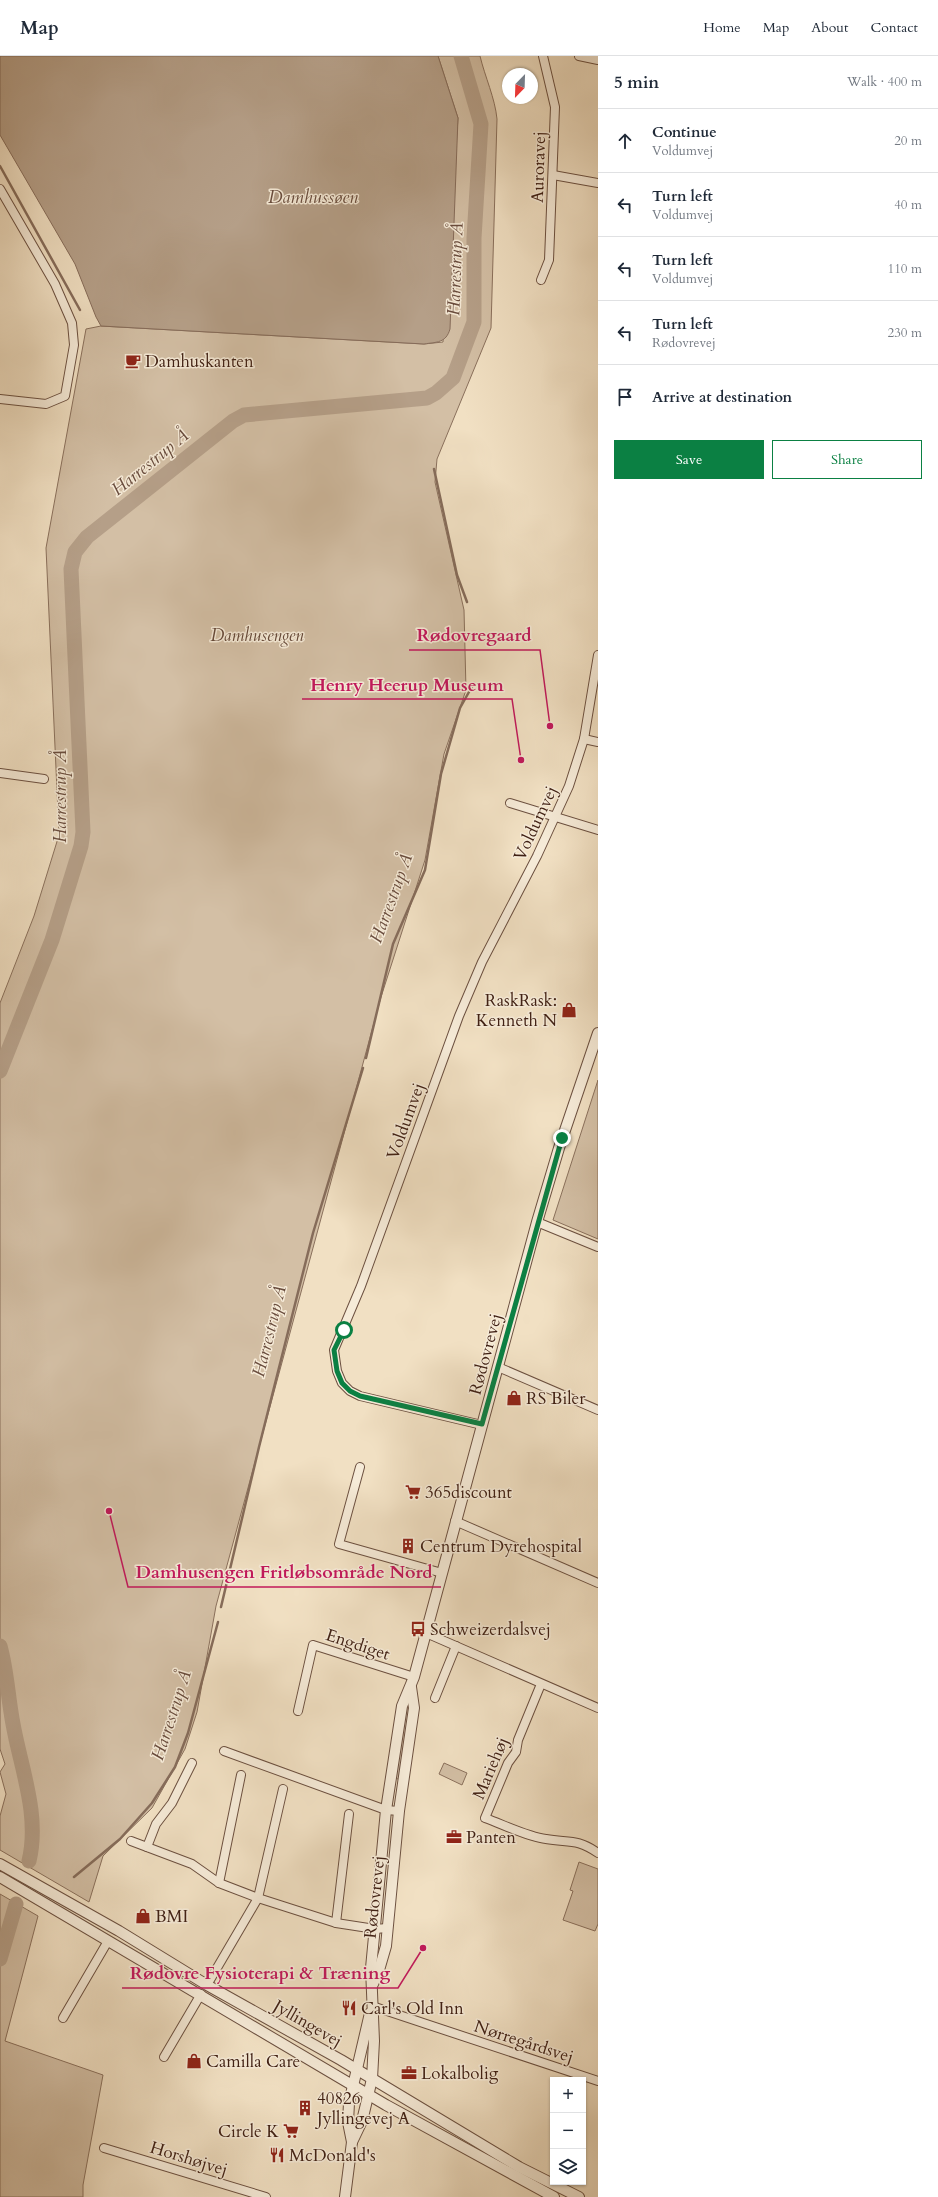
<!DOCTYPE html>
<meta charset="utf-8">
<style>
:root{--surface:#fff;--page:#f2f2f3;--text:#1f2937;--muted:#747a83;--line:#e0e1e3;--accent:#0b8043}
body{margin:0;font-family:Cardo,serif;background:var(--page);color:var(--text)}
.controls{position:absolute;right:12px;bottom:12px;display:grid;overflow:hidden;border-radius:0px;box-shadow:0 1px 3px #0004}
.controls button{width:36px;height:36px;display:grid;place-items:center;padding:0;border:0;border-bottom:1px solid var(--line);background:var(--surface);color:var(--text);font:20px sans-serif}
.compass{position:absolute;left:502px;top:12px;width:36px;height:36px;border-radius:50%;background:var(--surface);box-shadow:0 1px 3px #0004;rotate:203deg}
.stop{position:absolute;width:12px;height:12px;margin:-9px;border:3px solid #0b8043;border-radius:50%;background:#fff}
.stop.end{background:#0b8043;border-color:#fff;box-shadow:0 1px 4px #0008}
.list{margin:0;padding:0;list-style:none}
h2{display:flex;justify-content:space-between;align-items:center;height:52px;margin:0;padding:0 16px;font-size:17px}
h2 small{font-size:13px;font-weight:400;color:var(--muted)}
.list li{display:grid;grid-template-columns:26px 1fr auto;gap:12px;align-items:center;box-sizing:border-box;height:64px;padding:0 16px;border-top:1px solid var(--line)}
.list b{display:block;font-size:15px;white-space:nowrap}
.list p{margin:0;font-size:13px;white-space:nowrap;color:var(--muted)}
.list em{font-size:13px;font-style:normal;color:var(--muted)}
.actions{display:flex;gap:8px;padding:12px 16px}
.actions a{flex:1;padding:9px 0;border:1px solid var(--accent);border-radius:0px;text-align:center;font-size:14px;color:var(--accent)}
.actions .main{background:var(--accent);color:#fff}
.icon{flex:none;width:22px;height:22px;fill:none;stroke:currentColor;stroke-width:2;stroke-linecap:round;stroke-linejoin:round}
.map{position:relative;flex:none;width:598px;height:2141px;overflow:hidden}
header{display:flex;align-items:center;gap:24px;box-sizing:border-box;height:56px;padding:0 20px;background:var(--surface);border-bottom:1px solid var(--line)}
header strong{font-size:19px}
nav{display:flex;gap:22px;margin-inline-start:auto;font-size:14px}
main{display:flex}
aside{flex:1;background:var(--surface)}
.map>svg:first-child{display:block}
.green{fill:#d3bfa5;stroke:#8a705c}
.water{fill:#b59f88;stroke:#866c5a}
.lines{fill:none;stroke-linecap:round;stroke-linejoin:round}
.stream{stroke:#866c5a;stroke-width:2.5}
.river{stroke:#b59f88;stroke-width:15}
.minor-casing{stroke:#6c5040;stroke-width:10}
.tertiary-casing{stroke:#6c5040;stroke-width:12}
.minor{stroke:#f6ebd8;stroke-width:8}
.tertiary{stroke:#f6ebd8;stroke-width:10}
.route{stroke:#0b8043;stroke-width:5}
.labels{text-anchor:middle;stroke-width:3;stroke-linejoin:round;paint-order:stroke}
.street-label{font-size:17px;fill:#402014;stroke:#f6ebd8}
.poi-label{font-size:17px;fill:#402014;stroke:#f6ebd8;text-anchor:start}
.park-label{font-size:17px;font-style:italic;fill:#654838;stroke:#f6ebd8}
.water-label{font-size:18px;font-style:italic;fill:#694c3d;stroke:#f6ebd8}
.leader{fill:none;stroke:#c2185b;stroke-width:1.5}
.callout-dot{fill:#c2185b;stroke:#f6ebd8;stroke-width:1.5}
.callout-label{font-size:18px;text-anchor:middle;font-weight:bold;fill:#c2185b;stroke:#f6ebd8;stroke-width:3;stroke-linejoin:round;paint-order:stroke}
</style>
<header>
<strong>Map</strong>
<nav><a>Home</a><a>Map</a><a>About</a><a>Contact</a></nav>
</header>
<main>
<div class="map">
<svg width="598" height="2141" viewBox="0 0 598 2141">
<rect width="100%" height="100%" fill="#f1e0c3"/>
<filter id="stains"><feTurbulence type="fractalNoise" baseFrequency=".005" numOctaves="4"/><feColorMatrix values="0 0 0 0 .2 0 0 0 0 .09 0 0 0 0 .02 0 0 0 .5 -.17"/></filter>
<radialGradient id="worn" r=".72"><stop offset=".6" stop-color="#630" stop-opacity="0"/><stop offset="1" stop-color="#630" stop-opacity=".3"/></radialGradient>
<g class="green">
<path d="M438 0H480C485 21 495 42 497 63L491 272 437 403 435 426 464 554 466 634 444 698 425 804 381 941 216 1550 197 1656 185 1693 152 1752 103 1800 89 1846 0 1794V1760L6 1738 0 1716 5 1708 0 1693V947L34 860 59 779 46 492 86 273 101 270 424 288 443 286 458 62Z"/>
<path d="M598 1024V1183L553 1164Z"/>
<path d="M411 1642 400 1725 393 1719 403 1656Z"/>
<path d="M444 1707 467 1717 462 1729 439 1718Z"/>
<path d="M579 1806 598 1813V1868L595 1875 563 1864 573 1835 570 1834Z"/>
<path d="M0 1838 38 1860 5 1985 103 2019 83 2129V2141H0Z"/>
</g>
<path class="water" d="M0 0H438L458 62 450 273C446 287 437 286 424 288L101 270 96 261 75 208 0 79Z"/>
<g class="lines">
<g class="stream">
<path d="M0 110 80 254"/>
<path d="M434 413 457 519 467 546"/>
<path d="M366 1002 393 888 425 814 441 718 460 652 474 627"/>
<path d="M221 1551 259 1391 313 1177 363 1012"/>
<path d="M74 1821 120 1783 152 1747 175 1711 188 1677 218 1566"/>
</g>
<g class="river">
<path d="M0 1015 52 884 81 790 83 776 71 513 75 496 87 481 233 365 244 359 427 342 436 337 453 322 474 266V182L481 68 461 0"/>
<path d="M0 1590C7 1615 8 1642 13 1668 21 1713 40 1759 29 1805"/>
<path d="M0 1903 16 1848"/>
</g>
<defs>
<g id="minor">
<path d="M579 0 598 4"/>
<path d="M553 119 598 127"/>
<path d="M0 133 55 228 72 267 74 289 65 340 46 348 0 343"/>
<path d="M541 224 549 204 555 51 543 0"/>
<path d="M584 683 598 686"/>
<path d="M0 717 44 723"/>
<path d="M510 747 598 774"/>
<path d="M537 1166 598 1191"/>
<path d="M498 1311 598 1354"/>
<path d="M482 1369 360 1340 350 1335 342 1327 337 1315 334 1294 361 1230 459 960 482 906 537 800 569 730 584 683 598 599"/>
<path d="M360 1411 339 1488 442 1517"/>
<path d="M455 1465 598 1527"/>
<path d="M426 1577 598 1652"/>
<path d="M541 1628 518 1684 516 1696 508 1707 485 1762C502 1768 528 1781 546 1783 568 1787 577 1782 598 1797"/>
<path d="M435 1642 456 1590"/>
<path d="M298 1655 313 1589 414 1621"/>
<path d="M224 1695 386 1754 399 1755"/>
<path d="M131 1785 192 1808 219 1827 258 1842 336 1867 375 1873 387 1872"/>
<path d="M147 1791 156 1768 172 1747 192 1707"/>
<path d="M219 1827 241 1719"/>
<path d="M336 1867 349 1758"/>
<path d="M207 1929 258 1842 283 1733"/>
<path d="M372 1950 598 2025"/>
<path d="M63 1962 108 1885"/>
<path d="M164 2001 201 1938"/>
<path d="M104 2092 266 2141"/>
</g>
<g id="tertiary">
<path d="M0 1808 119 1875 207 1929 341 2004 519 2111 579 2141"/>
<path d="M0 1821 386 2049 554 2141"/>
<path d="M373 1928 379 1914 386 1890 399 1755 414 1652 411 1631"/>
<path d="M352 2086 348 2066 349 2047 370 1957"/>
<path d="M345 2141 352 2086 362 2065 372 2023 374 1985 371 1912 386 1754 402 1650 414 1621 537 1166 559 1092 598 977"/>
</g>
</defs>
<use href="#minor" class="minor-casing"/>
<use href="#tertiary" class="tertiary-casing"/>
<use href="#minor" class="minor"/>
<use href="#tertiary" class="tertiary"/>
</g>
<g class="lines">
<path class="route" d="M344 1274 334 1294 337 1315 342 1327 350 1335 360 1340 482 1368 562 1082"/>
</g>
<defs>
<symbol id="cafe-bare" viewBox="-9 -9 18 18"><path d="M-5.5-4.5H6V0H3Q3 3.5 0 3.5H-2.5Q-5.5 3.5-5.5 0ZM3-3.2v2h1.7v-2ZM-6 4.5H4V6H-6Z" fill="#8f2418" stroke="#f6ebd8" stroke-width="2.5" paint-order="stroke"/></symbol>
<symbol id="shop-bare" viewBox="-9 -9 18 18"><path d="M-5-2.5h2.3a2.7 3.5 0 0 1 5.4 0H5L5.5 6h-11ZM-1.5-2.5h3a1.5 2.3 0 0 0-3 0Z" fill="#8f2418" stroke="#f6ebd8" stroke-width="2.5" paint-order="stroke"/></symbol>
<symbol id="supermarket-bare" viewBox="-9 -9 18 18"><path d="M-6-5.5h2.5l.6 2H6L4.5 2H-2.5L-4.4-4H-6ZM-1.5 3.2a1.3 1.3 0 1 0 .1 0ZM3 3.2a1.3 1.3 0 1 0 .1 0Z" fill="#8f2418" stroke="#f6ebd8" stroke-width="2.5" paint-order="stroke"/></symbol>
<symbol id="building-bare" viewBox="-9 -9 18 18"><path d="M-4-6H4V6H1V3H-1V6H-4ZM-2.5-4.3h1.7v1.8h-1.7ZM.8-4.3h1.7v1.8H.8ZM-2.5-1h1.7V.8h-1.7ZM.8-1h1.7V.8H.8Z" fill="#8f2418" stroke="#f6ebd8" stroke-width="2.5" paint-order="stroke"/></symbol>
<symbol id="bus-bare" viewBox="-9 -9 18 18"><path d="M-5-6H5V4H4V6H2V4H-2V6H-4V4H-5ZM-3.5-4V0h7V-4ZM-3.5 1.2v1.5H-2V1.2ZM2 1.2v1.5H3.5V1.2Z" fill="#8f2418" stroke="#f6ebd8" stroke-width="2.5" paint-order="stroke"/></symbol>
<symbol id="office-bare" viewBox="-9 -9 18 18"><path d="M-6-3h4V-5.5h4V-3h4V5H-6ZM-1-4.5V-3h2v-1.5ZM-6 0V1H6V0Z" fill="#8f2418" stroke="#f6ebd8" stroke-width="2.5" paint-order="stroke"/></symbol>
<symbol id="restaurant-bare" viewBox="-9 -9 18 18"><path d="M-5-6h1v4h1v-4h1v4h1v-4h1v5L-1.5 .5V6h-2V.5L-5-1ZM5-6V6H3V1.5H1.5Q1.5-4 5-6Z" fill="#8f2418" stroke="#f6ebd8" stroke-width="2.5" paint-order="stroke"/></symbol>
</defs>
<g fill-rule="evenodd">
<use href="#cafe-bare" x="122" y="294" width="22" height="22"/>
<use href="#shop-bare" x="558" y="943" width="22" height="22"/>
<use href="#shop-bare" x="503" y="1331" width="22" height="22"/>
<use href="#supermarket-bare" x="402" y="1425" width="22" height="22"/>
<use href="#building-bare" x="397" y="1479" width="22" height="22"/>
<use href="#bus-bare" x="407" y="1562" width="22" height="22"/>
<use href="#office-bare" x="443" y="1770" width="22" height="22"/>
<use href="#shop-bare" x="132" y="1849" width="22" height="22"/>
<use href="#restaurant-bare" x="338" y="1941" width="22" height="22"/>
<use href="#shop-bare" x="183" y="1994" width="22" height="22"/>
<use href="#office-bare" x="398" y="2006" width="22" height="22"/>
<use href="#building-bare" x="294" y="2041" width="22" height="22"/>
<use href="#supermarket-bare" x="280" y="2064" width="22" height="22"/>
<use href="#restaurant-bare" x="266" y="2088" width="22" height="22"/>
</g>
<g class="labels">
<g class="street-label">
<text transform="translate(538 111) rotate(-88)" y="6">Auroravej</text>
<text transform="translate(535 767) rotate(-65)" y="6">Voldumvej</text>
<text transform="translate(405 1065) rotate(-70)" y="6">Voldumvej</text>
<text transform="translate(485 1298) rotate(-75)" y="6">Rødovrevej</text>
<text transform="translate(358 1588) rotate(18)" y="6">Engdiget</text>
<text transform="translate(490 1712) rotate(-67)" y="6">Mariehøj</text>
<text transform="translate(374 1841) rotate(-84)" y="6">Rødovrevej</text>
<text transform="translate(308 1967) rotate(30)" y="6">Jyllingevej</text>
<text transform="translate(524 1985) rotate(18)" y="6">Nørregårdsvej</text>
<text transform="translate(189 2102) rotate(17)" y="6">Horshøjvej</text>
</g>
<g class="poi-label">
<text x="145" y="311">Damhuskanten</text>
<text x="557" y="950" text-anchor="end">RaskRask:<tspan x="557" dy="20">Kenneth N</tspan></text>
<text x="526" y="1348">RS Biler</text>
<text x="425" y="1442">365discount</text>
<text x="420" y="1496">Centrum Dyrehospital</text>
<text x="430" y="1579">Schweizerdalsvej</text>
<text x="466" y="1787">Panten</text>
<text x="155" y="1866">BMI</text>
<text x="361" y="1958">Carl's Old Inn</text>
<text x="206" y="2011">Camilla Care</text>
<text x="421" y="2023">Lokalbolig</text>
<text x="317" y="2048">40826<tspan x="317" dy="20">Jyllingevej A</tspan></text>
<text x="279" y="2081" text-anchor="end">Circle K</text>
<text x="289" y="2105">McDonald's</text>
</g>
<g class="park-label">
<text x="257" y="585">Damhusengen</text>
</g>
<g class="water-label">
<text x="313" y="147">Damhussøen</text>
<text transform="translate(455 213) rotate(-88)" y="6">Harrestrup Å</text>
<text transform="translate(150 406) rotate(-39)" y="6">Harrestrup Å</text>
<text transform="translate(60 740) rotate(-90)" y="6">Harrestrup Å</text>
<text transform="translate(391 842) rotate(-70)" y="6">Harrestrup Å</text>
<text transform="translate(269 1275) rotate(-76)" y="6">Harrestrup Å</text>
<text transform="translate(171 1659) rotate(-72)" y="6">Harrestrup Å</text>
</g>
</g>
<path class="leader" d="M550 670L540 594H409M521 704L512 643H302M109 1455L128 1531H441M423 1892L398 1932H122"/>
<g class="callout-dot">
<circle cx="550" cy="670" r="4"/>
<circle cx="521" cy="704" r="4"/>
<circle cx="109" cy="1455" r="4"/>
<circle cx="423" cy="1892" r="4"/>
</g>
<g class="callout-label">
<text x="474" y="585">Rødovregaard</text>
<text x="407" y="635">Henry Heerup Museum</text>
<text x="284" y="1522">Damhusengen Fritløbsområde Nord</text>
<text x="260" y="1923">Rødovre Fysioterapi &amp; Træning</text>
</g>
<rect width="100%" height="100%" filter="url(#stains)"/>
<rect width="100%" height="100%" fill="url(#worn)"/>
</svg>
<div class="controls">
<button>+</button>
<button>−</button>
<button><svg class="icon" aria-label="layers" viewBox="0 0 24 24"><path d="M12 4l9 5-9 5-9-5zM3 14l9 5 9-5"/></svg></button>
</div>
<svg class="compass" viewBox="-18 -18 36 36"><path d="M0-13l5 13h-10z" fill="#e53935"/><path d="M0 13l5-13h-10z" fill="#747a83"/></svg>
<div class="stop" style="left:344px;top:1274px"></div>
<div class="stop end" style="left:562px;top:1082px"></div>
</div>
<aside>
<h2>5 min<small>Walk · 400 m</small></h2>
<ul class="list">
<li><svg class="icon" aria-label="ahead" viewBox="0 0 24 24"><path d="M12 20V5M6 11l6-6 6 6"/></svg><div><b>Continue</b><p>Voldumvej</p></div><em>20 m</em></li>
<li><svg class="icon" aria-label="left" viewBox="0 0 24 24"><path d="M17 20v-9H6M10 6l-5 5 5 5"/></svg><div><b>Turn left</b><p>Voldumvej</p></div><em>40 m</em></li>
<li><svg class="icon" aria-label="left" viewBox="0 0 24 24"><path d="M17 20v-9H6M10 6l-5 5 5 5"/></svg><div><b>Turn left</b><p>Voldumvej</p></div><em>110 m</em></li>
<li><svg class="icon" aria-label="left" viewBox="0 0 24 24"><path d="M17 20v-9H6M10 6l-5 5 5 5"/></svg><div><b>Turn left</b><p>Rødovrevej</p></div><em>230 m</em></li>
<li><svg class="icon" aria-label="arrive" viewBox="0 0 24 24"><path d="M6 21V4h12l-3 4 3 4H6"/></svg><div><b>Arrive at destination</b></div></li>
</ul>
<div class="actions"><a class="main">Save</a><a>Share</a></div>
</aside>
</main>
